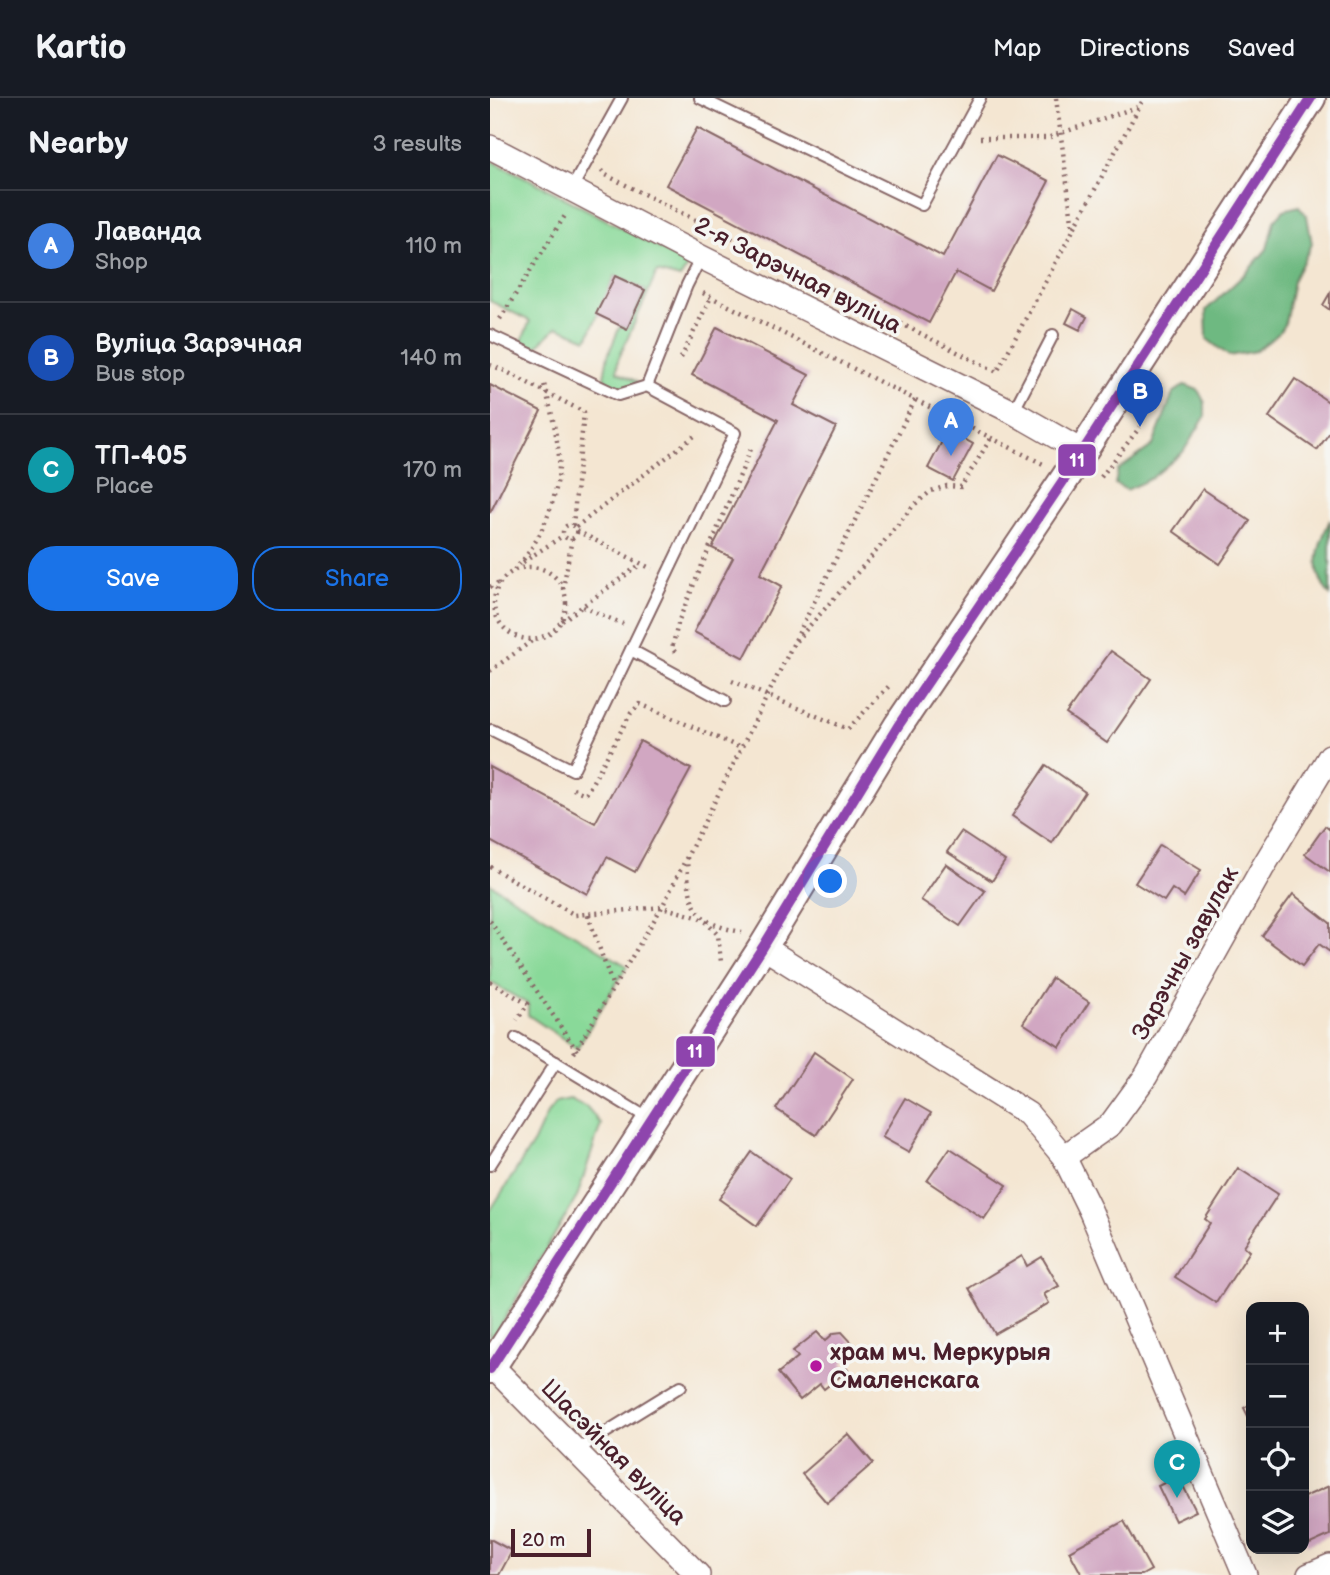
<!DOCTYPE html>
<meta charset="utf-8">
<style>
:root{--surface:#171b24;--page:#242831;--text:#f1f3f6;--muted:#9ea1a6;--line:#363941;--accent:#1a73e8}
body{margin:0;font-family:"Balsamiq Sans",sans-serif;background:var(--page);color:var(--text)}
.controls{position:absolute;right:21px;bottom:21px;display:grid;overflow:hidden;border-radius:14px;box-shadow:0 7px 28px #0002}
.controls button{width:63px;height:63px;display:grid;place-items:center;padding:0;border:0;border-bottom:2px solid var(--line);background:var(--surface);color:var(--text);font:35px sans-serif}
.scale{position:absolute;left:21px;bottom:18px;width:80px;box-sizing:border-box;padding-left:7px;border:4px solid #4a1f2b;border-top:0;font-size:19px;line-height:24px;white-space:nowrap;color:#4a1f2b;-webkit-text-stroke:5px #f6f6f2;paint-order:stroke}
.you{position:absolute;left:341px;top:784px;width:24px;height:24px;margin:-18px;border:5px solid #fff;border-radius:50%;background:#1a73e8;box-shadow:0 0 0 10px #1a73e833}
.badge{display:grid;place-items:center;width:46px;height:46px;border-radius:50%;background:var(--accent);color:#fff;font-size:23px;font-weight:700}
.pin{position:absolute;translate:-50% -58px;filter:drop-shadow(0 2px 4px #0008)}
.pin::after{content:'';position:absolute;top:37px;width:24px;height:21px;background:inherit;clip-path:polygon(0 0,100% 0,50% 100%)}
.list{margin:0;padding:0;list-style:none}
h2{display:flex;justify-content:space-between;align-items:center;height:91px;margin:0;padding:0 28px;font-size:30px}
h2 small{font-size:23px;font-weight:400;color:var(--muted)}
.list li{display:grid;grid-template-columns:46px 1fr auto;gap:21px;align-items:center;box-sizing:border-box;height:112px;padding:0 28px;border-top:2px solid var(--line)}
.list b{display:block;font-size:26px;white-space:nowrap}
.list p{margin:0;font-size:23px;white-space:nowrap;color:var(--muted)}
.list em{font-size:23px;font-style:normal;color:var(--muted)}
.actions{display:flex;gap:14px;padding:21px 28px}
.actions a{flex:1;padding:16px 0;border:2px solid var(--accent);border-radius:28px;text-align:center;font-size:24px;color:var(--accent)}
.actions .main{background:var(--accent);color:#fff}
.icon{flex:none;width:38px;height:38px;fill:none;stroke:currentColor;stroke-width:2;stroke-linecap:round;stroke-linejoin:round}
.map{position:relative;flex:none;width:840px;height:1477px;overflow:hidden}
header{display:flex;align-items:center;gap:42px;box-sizing:border-box;height:98px;padding:0 35px;background:var(--surface);border-bottom:2px solid var(--line)}
header strong{font-size:33px}
nav{display:flex;gap:38px;margin-inline-start:auto;font-size:24px}
main{display:flex}
aside{flex:1;background:var(--surface)}
.map>svg:first-child{display:block}
.green{fill:#89d999;stroke:#6a7c62;stroke-width:2}
.forest{fill:#6eb981;stroke:#5c6c56;stroke-width:2}
.building{fill:#d1a7c2}
.lines{fill:none;stroke-linecap:round;stroke-linejoin:round}
.service-casing{stroke:#866565;stroke-width:14}
.minor-casing{stroke:#866565;stroke-width:26}
.tertiary-casing{stroke:#866565;stroke-width:32}
.path{stroke:#866565;stroke-width:4.5;stroke-dasharray:2 5;stroke-linecap:butt}
.service{stroke:#fff;stroke-width:10}
.minor{stroke:#fff;stroke-width:23}
.tertiary{stroke:#fff;stroke-width:28}
.bus-1-casing{stroke:#f6f6f2;stroke-width:16}
.bus-1{stroke:#8e44ad;stroke-width:10}
.poi-dot{fill:#b5179e;stroke:#f6f6f2;stroke-width:2.5}
.labels{text-anchor:middle;stroke-width:7;stroke-linejoin:round;paint-order:stroke}
.street-label{font-size:24px;fill:#4a1f2b;stroke:#f6f6f2}
.poi-label{font-size:24px;font-weight:bold;fill:#4a1f2b;stroke:#f6f6f2;text-anchor:start}
.line-badge{stroke:#f6f6f2;stroke-width:2.5}
.badge-label{font-size:19px;text-anchor:middle;font-weight:bold;fill:#fff}
</style>
<header>
<strong>Kartio</strong>
<nav><a>Map</a><a>Directions</a><a>Saved</a></nav>
</header>
<main>
<aside>
<h2>Nearby<small>3 results</small></h2>
<ul class="list">
<li><span class="badge" style="background:#3f7fe0">A</span><div><b>Лаванда</b><p>Shop</p></div><em>110 m</em></li>
<li><span class="badge" style="background:#1a4fb4">B</span><div><b>Вуліца Зарэчная</b><p>Bus stop</p></div><em>140 m</em></li>
<li><span class="badge" style="background:#0f9aa8">C</span><div><b>ТП-405</b><p>Place</p></div><em>170 m</em></li>
</ul>
<div class="actions"><a class="main">Save</a><a>Share</a></div>
</aside>
<div class="map">
<svg width="840" height="1477" viewBox="0 0 840 1477">
<rect width="100%" height="100%" fill="#f6f6f2"/>
<filter id="ink" filterUnits="userSpaceOnUse"><feTurbulence type="fractalNoise" baseFrequency=".0143" numOctaves="2"/><feDisplacementMap in="SourceGraphic" scale="14" xChannelSelector="R" yChannelSelector="G"/><feConvolveMatrix kernelMatrix="1 2 1 2 8 2 1 2 1" color-interpolation-filters="sRGB"/></filter>
<filter id="wash" filterUnits="userSpaceOnUse"><feTurbulence type="fractalNoise" baseFrequency=".00686" numOctaves="4" result="noise"/><feDisplacementMap in="SourceGraphic" scale="28" xChannelSelector="R" yChannelSelector="G"/><feGaussianBlur stdDeviation="1.57" result="paint"/><feColorMatrix in="noise" values="0 0 0 0 0 0 0 0 0 0 0 0 0 0 0 0 0 1.4 0 .05"/><feComposite in="paint" operator="in"/></filter>
<g filter="url(#wash)">
<rect width="100%" height="100%" fill="#f4e6d2"/>
<g class="green">
<path d="M0 62 43 83 196 164V171L190 180 167 174 128 262 127 274 146 283 149 288 135 291 120 287 114 279 118 257 130 228 137 230 155 192 125 178 97 241 67 229 42 253 35 251 31 245 40 223 0 203Z"/>
<path d="M0 786 137 868 87 950 38 917V906L0 884Z"/>
<path d="M80 1001 97 1009 111 1026 87 1099 0 1245V1113L44 1044 58 1013 66 1004Z"/>
</g>
<g class="forest">
<path d="M809 108 817 118 822 146 803 183 795 225 788 236 766 253 739 258 717 241 716 212 757 174 777 151 784 123 794 112Z"/>
<path d="M695 287 708 292 715 305V319L693 354 662 380 637 392 625 386 628 372 663 347 683 295Z"/>
<path d="M840 422V497C819 472 828 448 840 422Z"/>
</g>
<g id="blocks">
<g class="building">
<path d="M207 30 453 159 507 57 559 83 501 193 466 174 439 225 176 87Z"/>
<path d="M125 178 155 192 137 231 106 216Z"/>
<path d="M840 195V212L833 207Z"/>
<path d="M583 211 597 219 590 232 576 225Z"/>
<path d="M227 229 319 277 303 307 346 329 270 476 292 488 254 560 204 534 243 460 222 450 288 322 202 277Z"/>
<path d="M805 281 840 305V334L827 352 779 319Z"/>
<path d="M0 287 51 313 0 415Z"/>
<path d="M458 332 483 346 463 383 438 370Z"/>
<path d="M713 391 760 423 730 466 683 433Z"/>
<path d="M621 553 661 581 617 645 576 616Z"/>
<path d="M150 643 201 671 145 774 117 759 97 796 0 743V669L105 725Z"/>
<path d="M556 667 595 694 562 745 522 718Z"/>
<path d="M835 728 840 732V774L815 756Z"/>
<path d="M471 734 515 763 502 783 457 754Z"/>
<path d="M670 747 711 772 694 799 682 791 674 803 645 785Z"/>
<path d="M456 766 495 793 470 828 431 802Z"/>
<path d="M803 796 840 825V854L829 846 812 868 772 838Z"/>
<path d="M562 880 599 904 570 949 533 925Z"/>
<path d="M324 954 363 981 326 1037 286 1011Z"/>
<path d="M415 1000 441 1015 419 1054 392 1039Z"/>
<path d="M460 1050 517 1087 494 1121 437 1083Z"/>
<path d="M262 1054 300 1081 267 1128 229 1101Z"/>
<path d="M748 1070 788 1096 754 1148 760 1153 726 1205 685 1179 720 1125 715 1121Z"/>
<path d="M532 1158 537 1168 552 1159 569 1188 554 1196 559 1205 505 1236 479 1190Z"/>
<path d="M327 1234 335 1243 344 1235 352 1234 364 1247 363 1256 352 1265 358 1272 334 1291 330 1286 310 1302 288 1275 308 1259 303 1253Z"/>
<path d="M761 1306V1324L754 1310Z"/>
<path d="M358 1336 383 1365 337 1405 312 1376Z"/>
<path d="M688 1378 706 1413 685 1423 668 1388Z"/>
<path d="M839 1388 840 1437 818 1447 814 1439V1399Z"/>
<path d="M634 1423 661 1472 652 1477H592L579 1453Z"/>
<path d="M0 1441 22 1453 9 1477H0Z"/>
</g>
</g>
</g>
<g filter="url(#ink)">
<use href="#blocks" fill-opacity="0" stroke="#866565" stroke-width="2"/>
<g class="lines">
<defs>
<g id="service">
<path d="M210 0 432 107 490 0"/>
<path d="M82 90 132 0"/>
<path d="M0 237 128 297 157 288 197 187 211 159"/>
<path d="M523 314 563 237"/>
<path d="M141 552 235 603"/>
<path d="M2 632 83 672 245 335 157 288"/>
<path d="M26 940 161 1022"/>
<path d="M0 1067 66 964"/>
<path d="M87 1352 191 1288"/>
</g>
<g id="minor">
<path d="M0 49 211 159 523 314 593 354"/>
<path d="M273 849 538 1016 574 1059 601 1114 755 1477"/>
<path d="M574 1059 621 1026 656 978 773 769 840 658"/>
<path d="M2 1268 208 1477"/>
<path d="M819 1477 840 1468"/>
</g>
<path id="tertiary" d="M0 1271 273 849 408 628 576 379 821 0"/>
</defs>
<use href="#service" class="service-casing"/>
<use href="#minor" class="minor-casing"/>
<use href="#tertiary" class="tertiary-casing"/>
<g class="path">
<path d="M566 0 583 131"/>
<path d="M490 40H557L650 8"/>
<path d="M112 72 114 76 507 274 654 0"/>
<path d="M213 195 553 366"/>
<path d="M10 221 76 116"/>
<path d="M191 260 221 199"/>
<path d="M0 267 13 272 94 314 83 427"/>
<path d="M611 379 650 329"/>
<circle cx="80" cy="434" r="7"/>
<path d="M86 429 207 336"/>
<path d="M87 433 162 471"/>
<path d="M33 464 74 437"/>
<circle cx="40" cy="505" r="36"/>
<path d="M24 472C49 447 67 404 69 369 71 352 59 302 53 283"/>
<path d="M0 489 11 483"/>
<path d="M73 491 82 440"/>
<path d="M93 509 133 526"/>
<path d="M72 523 151 466"/>
<path d="M306 543 383 457 423 408 441 393 457 388 471 389 501 340"/>
<path d="M185 554 182 550 189 522 261 351"/>
<path d="M0 573 43 542"/>
<path d="M242 583 358 631 401 586"/>
<path d="M83 691 96 696 141 615 150 606 251 650"/>
<path d="M197 759C199 806 201 825 252 834"/>
<path d="M0 769 85 817 172 809 207 819 216 824 228 837 231 864"/>
<path d="M98 817 123 889"/>
<path d="M0 823 87 953"/>
<path d="M0 884 38 906 27 922"/>
<path d="M84 955 172 809 425 302"/>
</g>
<use href="#service" class="service"/>
<use href="#minor" class="minor"/>
<use href="#tertiary" class="tertiary"/>
<defs>
<path id="bus-1" d="M0 1271 273 849 408 628 576 379 821 0"/>
</defs>
<use href="#bus-1" class="bus-1-casing"/>
<use href="#bus-1" class="bus-1"/>
</g>
</g>
<circle class="poi-dot" cx="326" cy="1268" r="7"/>
<g class="labels">
<g class="street-label">
<text transform="translate(308 177) rotate(27)" y="8">2-я Зарэчная вуліца</text>
<text transform="translate(695 855) rotate(-61)" y="8">Зарэчны завулак</text>
<text transform="translate(124 1354) rotate(45)" y="8">Шасэйная вуліца</text>
</g>
<g class="poi-label">
<text x="340" y="1262">храм мч. Меркурыя<tspan x="340" dy="28">Смаленскага</tspan></text>
</g>
</g>
<g class="line-badge">
<rect x="567" y="345" width="40" height="34" rx="7" fill="#8e44ad"/>
<rect x="185" y="937" width="41" height="33" rx="7" fill="#8e44ad"/>
</g>
<g class="badge-label">
<text x="587" y="369">11</text>
<text x="205" y="960">11</text>
</g>
</svg>
<div class="controls">
<button>+</button>
<button>−</button>
<button><svg class="icon" aria-label="locate" viewBox="0 0 24 24"><circle cx="12" cy="12" r="6"/><path d="M12 2v4M12 18v4M2 12h4M18 12h4"/></svg></button>
<button><svg class="icon" aria-label="layers" viewBox="0 0 24 24"><path d="M12 4l9 5-9 5-9-5zM3 14l9 5 9-5"/></svg></button>
</div>
<div class="scale">20 m</div>
<div class="you"></div>
<div class="pin badge" style="left:461px;top:358px;background:#3f7fe0">A</div>
<div class="pin badge" style="left:650px;top:329px;background:#1a4fb4">B</div>
<div class="pin badge" style="left:687px;top:1400px;background:#0f9aa8">C</div>
</div>
</main>
